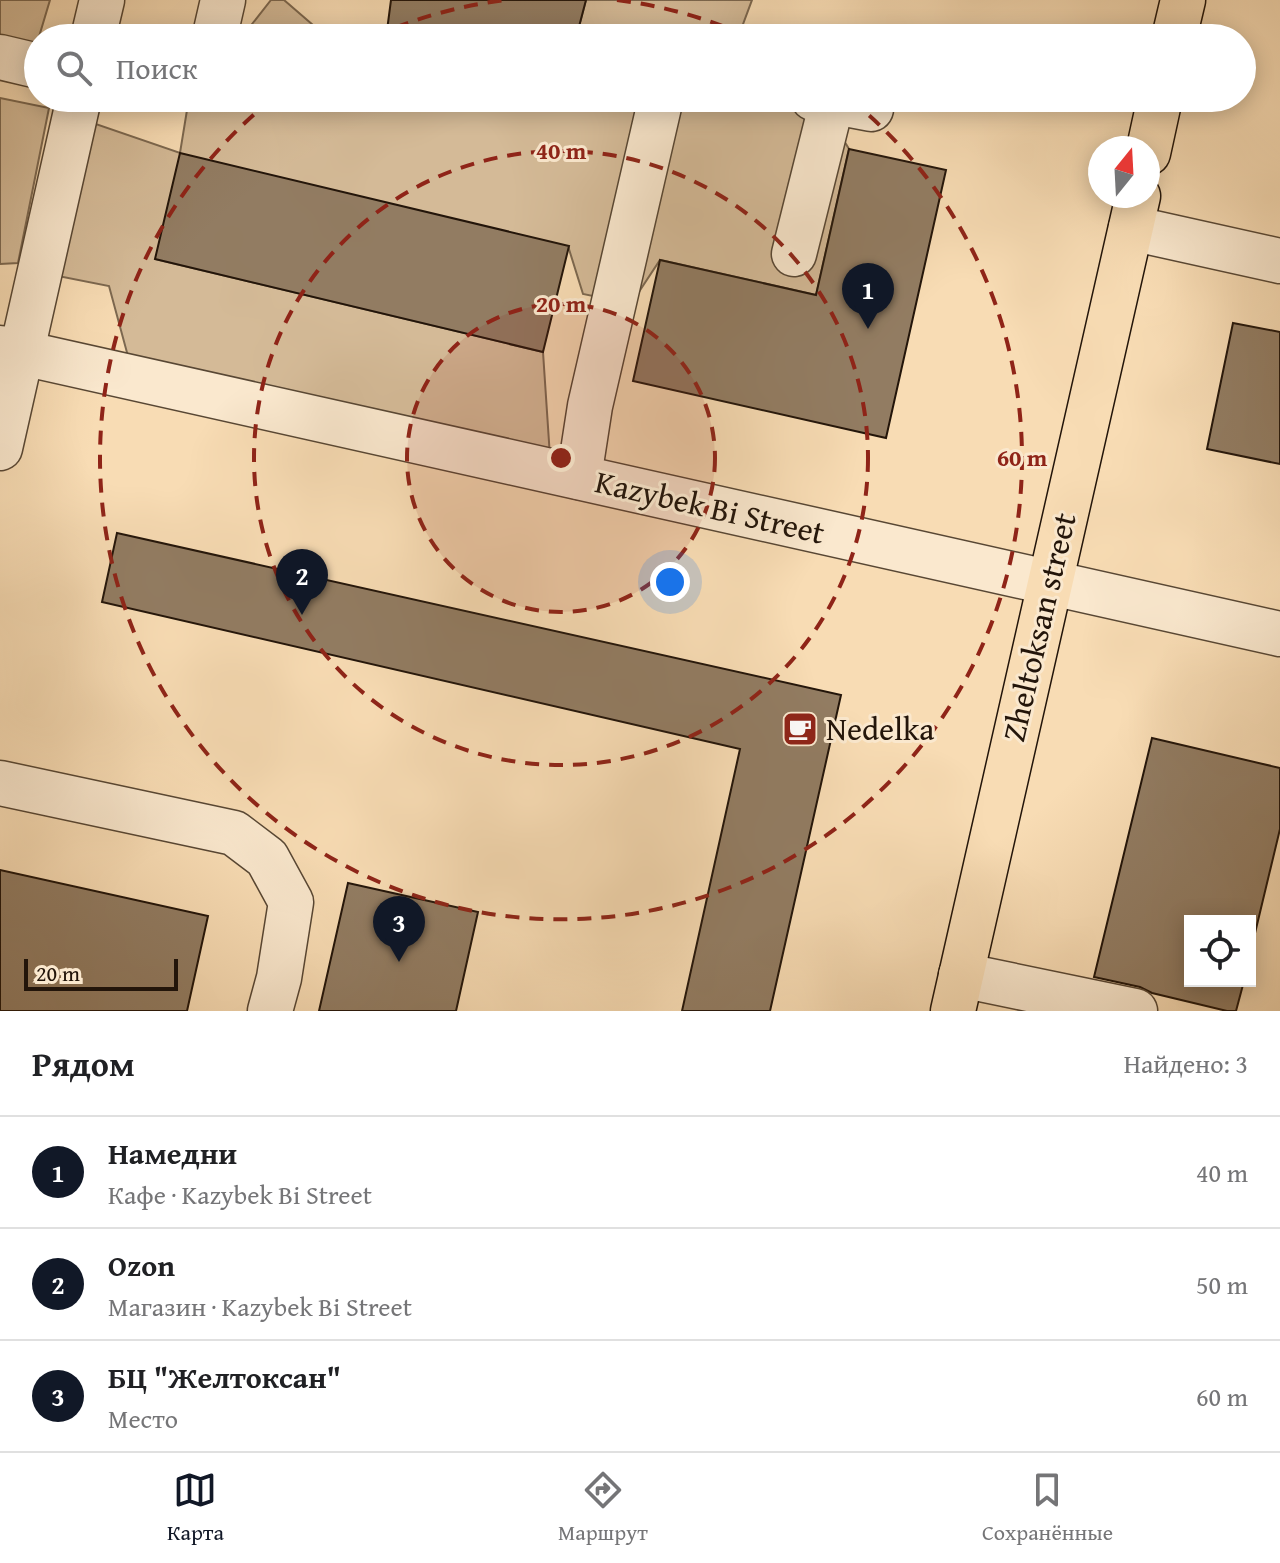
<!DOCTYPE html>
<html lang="ru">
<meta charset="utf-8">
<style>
:root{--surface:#fff;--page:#f6f6f6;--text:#202124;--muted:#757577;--line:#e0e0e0;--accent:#111827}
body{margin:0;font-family:"Gentium Book Plus",serif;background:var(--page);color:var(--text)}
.controls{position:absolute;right:24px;bottom:24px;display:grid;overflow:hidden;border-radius:0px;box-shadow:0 4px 20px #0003}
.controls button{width:72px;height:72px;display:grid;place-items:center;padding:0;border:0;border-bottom:2px solid var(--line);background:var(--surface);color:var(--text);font:40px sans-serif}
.compass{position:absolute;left:1088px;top:136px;width:72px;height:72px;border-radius:50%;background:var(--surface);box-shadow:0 4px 20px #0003;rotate:18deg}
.scale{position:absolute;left:24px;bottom:20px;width:154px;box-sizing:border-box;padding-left:8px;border:4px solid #23150a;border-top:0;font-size:22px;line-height:28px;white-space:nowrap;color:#23150a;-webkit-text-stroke:6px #fae8ce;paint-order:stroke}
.you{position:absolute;left:670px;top:582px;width:28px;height:28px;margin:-20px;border:6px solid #fff;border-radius:50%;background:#1a73e8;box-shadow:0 0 0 12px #1a73e833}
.badge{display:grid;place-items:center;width:52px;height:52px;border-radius:50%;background:var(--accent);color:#fff;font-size:26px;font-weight:700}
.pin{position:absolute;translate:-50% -66px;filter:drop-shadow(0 2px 4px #0008)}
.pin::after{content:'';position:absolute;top:42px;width:28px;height:24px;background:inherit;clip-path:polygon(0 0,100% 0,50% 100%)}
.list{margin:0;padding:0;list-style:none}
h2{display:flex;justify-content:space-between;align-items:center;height:104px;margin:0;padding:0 32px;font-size:34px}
h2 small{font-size:26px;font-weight:400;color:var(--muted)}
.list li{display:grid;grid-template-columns:52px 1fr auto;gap:24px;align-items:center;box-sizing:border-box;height:112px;padding:0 32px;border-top:2px solid var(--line)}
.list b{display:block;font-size:30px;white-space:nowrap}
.list p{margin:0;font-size:26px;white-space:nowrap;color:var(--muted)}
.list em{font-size:26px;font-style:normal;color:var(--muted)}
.icon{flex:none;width:44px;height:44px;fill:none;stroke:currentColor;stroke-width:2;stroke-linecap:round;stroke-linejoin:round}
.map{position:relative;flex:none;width:1280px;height:1011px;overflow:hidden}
.search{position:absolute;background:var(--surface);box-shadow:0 4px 20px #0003;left:24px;right:24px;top:24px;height:88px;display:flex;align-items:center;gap:20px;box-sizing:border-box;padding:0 28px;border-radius:44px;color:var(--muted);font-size:30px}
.sheet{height:440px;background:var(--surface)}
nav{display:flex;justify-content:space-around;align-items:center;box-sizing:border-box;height:112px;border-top:2px solid var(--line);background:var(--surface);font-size:22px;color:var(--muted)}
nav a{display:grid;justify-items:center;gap:4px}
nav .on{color:var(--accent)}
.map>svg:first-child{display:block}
.green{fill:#d4ba97;stroke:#7c6850;stroke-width:2}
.building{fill:#927c62;stroke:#23150a;stroke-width:2}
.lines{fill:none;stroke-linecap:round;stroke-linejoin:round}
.minor-casing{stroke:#584734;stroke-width:47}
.major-casing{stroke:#23150a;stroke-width:47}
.minor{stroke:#fae8ce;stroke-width:44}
.major{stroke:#f8dcb4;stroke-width:44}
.ring{fill:none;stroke:#8f2418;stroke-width:4;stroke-dasharray:14 10}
.labels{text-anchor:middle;stroke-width:6;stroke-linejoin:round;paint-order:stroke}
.street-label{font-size:32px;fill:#23150a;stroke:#fae8ce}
.poi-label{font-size:32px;fill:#23150a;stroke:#fae8ce;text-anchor:start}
.centre{fill:#8f2418;stroke:#fae8ce;stroke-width:4}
.ring-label{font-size:24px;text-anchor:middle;font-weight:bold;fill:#8f2418;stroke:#fae8ce;stroke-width:6;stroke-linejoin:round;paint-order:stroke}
</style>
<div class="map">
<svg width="1280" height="1011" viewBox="0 0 1280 1011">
<rect width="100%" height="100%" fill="#f8dcb4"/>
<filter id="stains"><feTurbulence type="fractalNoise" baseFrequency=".0025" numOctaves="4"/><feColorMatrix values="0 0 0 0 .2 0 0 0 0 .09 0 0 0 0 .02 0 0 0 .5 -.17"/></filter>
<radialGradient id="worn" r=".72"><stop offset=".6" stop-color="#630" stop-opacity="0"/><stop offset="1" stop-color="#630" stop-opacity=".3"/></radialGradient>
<g class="green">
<path d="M0 0H50L35 50 0 41Z"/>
<path d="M271 0H284L328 38H241Z"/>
<path d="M586 0H752L739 35 742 38H576Z"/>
<path d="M0 98 49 108 18 263 0 264Z"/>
<path d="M193 98H534L558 104 560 98H818L849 149 816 295 660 260 631 304 583 294 568 246 155 259 543 352 550 457 129 360 109 286 58 276 93 123 180 153 188 104Z"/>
</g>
<g class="building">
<path d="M391 0H586L576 38H386Z"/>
<path d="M849 149 946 170 886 438 633 381 660 260 816 295Z"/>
<path d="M180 153 569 246 543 352 155 259Z"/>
<path d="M1233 323 1280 332V464L1207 449Z"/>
<path d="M117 533 841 695 770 1011H682L740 749 102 602Z"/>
<path d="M1152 738 1280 768V829L1250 954V921H1190V981H1244L1236 1011H1227L1152 993 1140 987 1094 977Z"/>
<path d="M0 870 208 916 187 1011H0Z"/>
<path d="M348 883 478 912 456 1011H319Z"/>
</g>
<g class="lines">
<defs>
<g id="minor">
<path d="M93 38 102 0"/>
<path d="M212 38 215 35 223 0"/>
<path d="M0 57 38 66"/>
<path d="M813 98 871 109"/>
<path d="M1131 228 1280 261"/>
<path d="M794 254 832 102"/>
<path d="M0 348 1280 634"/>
<path d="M0 448 79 98"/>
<path d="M579 477 590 406 661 98"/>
<path d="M0 783 234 833 267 858 291 902 279 978 270 1011"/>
<path d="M961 975 1135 1011"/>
</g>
<g id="major">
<path d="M1174 38 1183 0"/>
<path d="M1148 153 1160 98"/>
<path d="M953 1011 1138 196"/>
</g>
</defs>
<use href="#minor" class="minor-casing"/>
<use href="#major" class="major-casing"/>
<use href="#minor" class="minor"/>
<use href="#major" class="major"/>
</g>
<circle cx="561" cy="458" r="154" fill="#8f2418" fill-opacity=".12"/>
<g class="ring">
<circle cx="561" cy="458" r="154"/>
<circle cx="561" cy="458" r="307"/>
<path d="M373 37A461 461 0 0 1 505 0M617 0A461 461 0 0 1 749 37M851 100A461 461 0 1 1 271 100"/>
</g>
<defs>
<symbol id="cafe-square" viewBox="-11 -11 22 22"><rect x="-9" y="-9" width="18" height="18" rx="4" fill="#8f2418" stroke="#fae8ce"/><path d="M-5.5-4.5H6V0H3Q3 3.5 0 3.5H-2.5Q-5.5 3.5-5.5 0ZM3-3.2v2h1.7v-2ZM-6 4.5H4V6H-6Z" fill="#fff"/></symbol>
</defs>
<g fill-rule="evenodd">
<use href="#cafe-square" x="780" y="709" width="40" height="40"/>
</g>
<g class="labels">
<g class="street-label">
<text transform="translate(710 507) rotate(13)" y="11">Kazybek Bi Street</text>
<text transform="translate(1039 627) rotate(-77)" y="11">Zheltoksan street</text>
</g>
<g class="poi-label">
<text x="826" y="740">Nedelka</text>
</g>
</g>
<circle cx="561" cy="458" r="12" class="centre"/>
<g class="ring-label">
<text x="561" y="159">40 m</text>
<text x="561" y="312">20 m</text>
<text x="1022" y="466">60 m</text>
</g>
<rect width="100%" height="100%" filter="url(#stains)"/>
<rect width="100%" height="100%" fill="url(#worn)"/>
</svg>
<div class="controls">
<button><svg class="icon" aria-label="locate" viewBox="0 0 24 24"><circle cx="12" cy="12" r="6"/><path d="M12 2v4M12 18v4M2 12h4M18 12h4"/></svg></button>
</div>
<svg class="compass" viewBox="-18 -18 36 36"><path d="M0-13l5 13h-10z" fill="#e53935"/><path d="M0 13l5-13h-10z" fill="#757577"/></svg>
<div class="scale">20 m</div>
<div class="you"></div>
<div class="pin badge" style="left:868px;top:329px">1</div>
<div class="pin badge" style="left:302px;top:615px">2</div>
<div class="pin badge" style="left:399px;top:962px">3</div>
<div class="search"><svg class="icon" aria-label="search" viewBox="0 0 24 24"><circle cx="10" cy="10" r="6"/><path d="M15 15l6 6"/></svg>Поиск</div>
</div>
<section class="sheet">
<h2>Рядом<small>Найдено: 3</small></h2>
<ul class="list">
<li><span class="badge">1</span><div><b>Намедни</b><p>Кафе · Kazybek Bi Street</p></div><em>40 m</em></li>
<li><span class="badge">2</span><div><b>Ozon</b><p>Магазин · Kazybek Bi Street</p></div><em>50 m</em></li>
<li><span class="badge">3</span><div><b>БЦ &quot;Желтоксан&quot;</b><p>Место</p></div><em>60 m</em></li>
</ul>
</section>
<nav>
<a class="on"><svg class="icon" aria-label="map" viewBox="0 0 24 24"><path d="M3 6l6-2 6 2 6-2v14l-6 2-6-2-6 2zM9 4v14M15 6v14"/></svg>Карта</a>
<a><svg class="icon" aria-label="directions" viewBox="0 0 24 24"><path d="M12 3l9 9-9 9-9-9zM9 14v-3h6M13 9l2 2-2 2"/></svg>Маршрут</a>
<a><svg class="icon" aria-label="saved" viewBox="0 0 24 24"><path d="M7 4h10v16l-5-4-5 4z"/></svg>Сохранённые</a>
</nav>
